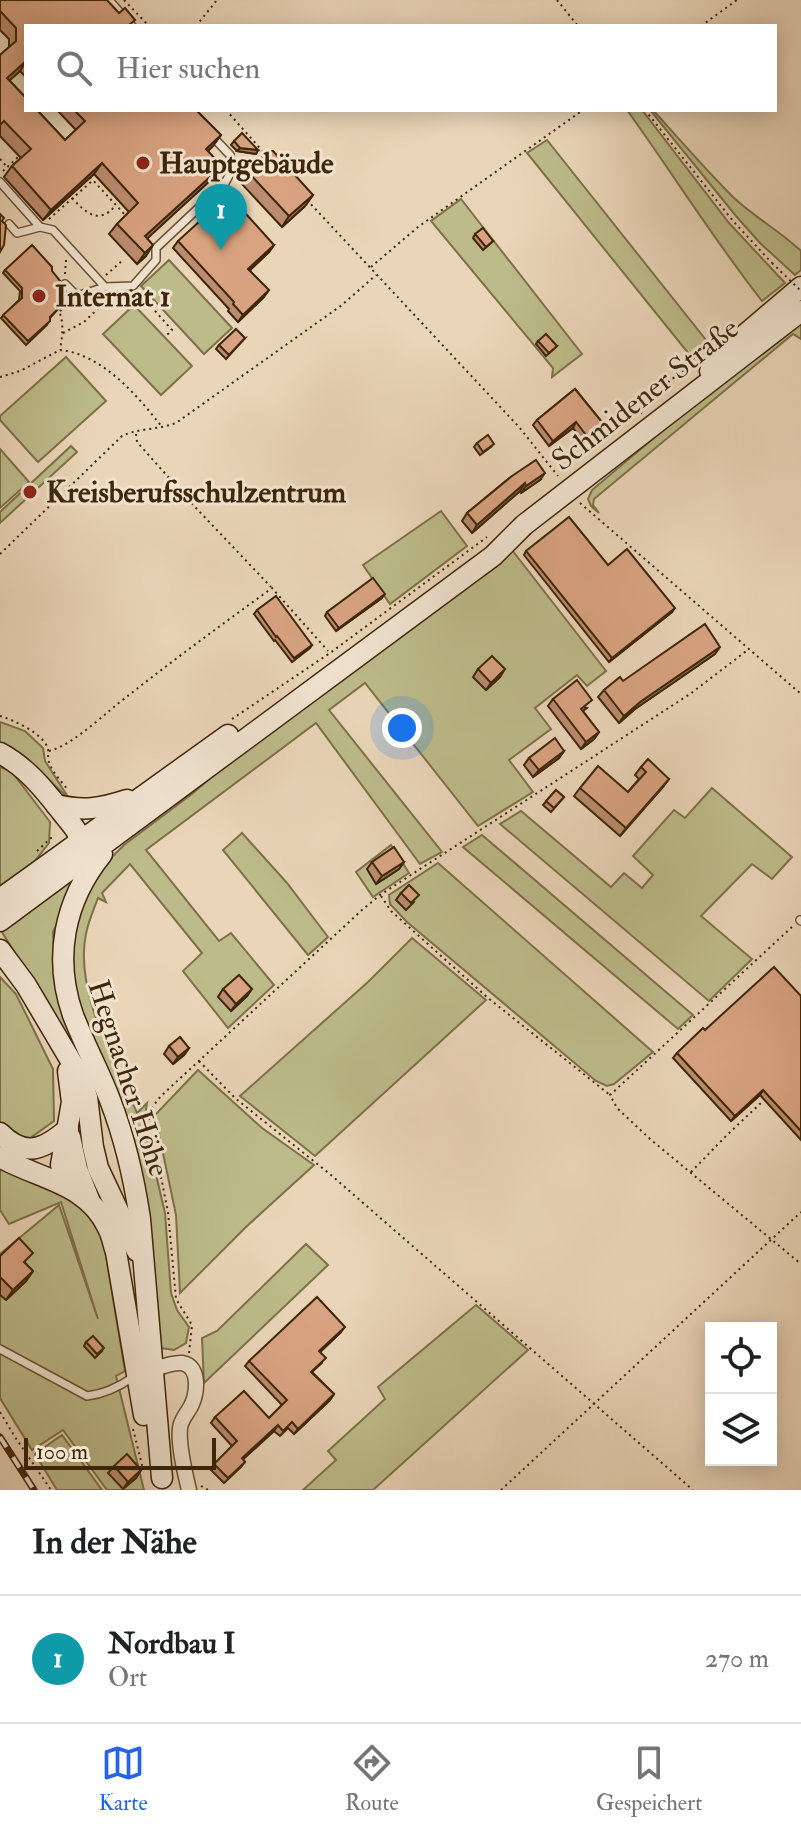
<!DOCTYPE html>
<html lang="de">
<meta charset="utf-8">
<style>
:root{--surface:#fff;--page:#f6f6f6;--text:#202124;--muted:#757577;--line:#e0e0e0;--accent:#2563eb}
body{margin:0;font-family:"IM FELL Double Pica",serif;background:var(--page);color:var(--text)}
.controls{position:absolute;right:24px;bottom:24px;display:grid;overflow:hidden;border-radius:0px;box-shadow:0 4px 20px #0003}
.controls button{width:72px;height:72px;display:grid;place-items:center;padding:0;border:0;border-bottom:2px solid var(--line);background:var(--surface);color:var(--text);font:40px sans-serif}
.scale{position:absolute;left:24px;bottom:20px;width:192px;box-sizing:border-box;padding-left:8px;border:4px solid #3f2608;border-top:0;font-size:22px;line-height:28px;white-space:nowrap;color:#3f2608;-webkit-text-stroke:6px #f1e4d1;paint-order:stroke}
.you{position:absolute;left:402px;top:728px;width:28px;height:28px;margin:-20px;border:6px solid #fff;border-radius:50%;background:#1a73e8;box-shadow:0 0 0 12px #1a73e833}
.badge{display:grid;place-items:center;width:52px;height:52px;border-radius:50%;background:var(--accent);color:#fff;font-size:26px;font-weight:700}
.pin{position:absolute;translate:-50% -66px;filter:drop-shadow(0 2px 4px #0008)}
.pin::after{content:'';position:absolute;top:42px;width:28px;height:24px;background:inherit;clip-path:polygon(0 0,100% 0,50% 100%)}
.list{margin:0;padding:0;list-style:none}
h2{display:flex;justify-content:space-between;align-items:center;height:104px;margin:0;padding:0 32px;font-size:34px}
h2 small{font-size:26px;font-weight:400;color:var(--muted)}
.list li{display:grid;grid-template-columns:52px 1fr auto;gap:24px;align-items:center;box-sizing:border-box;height:128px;padding:0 32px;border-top:2px solid var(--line)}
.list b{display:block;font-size:30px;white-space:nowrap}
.list p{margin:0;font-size:26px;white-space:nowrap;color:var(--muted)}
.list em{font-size:26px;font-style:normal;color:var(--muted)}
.icon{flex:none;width:44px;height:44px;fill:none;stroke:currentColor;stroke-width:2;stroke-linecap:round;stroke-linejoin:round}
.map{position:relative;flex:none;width:801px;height:1490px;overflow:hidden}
.search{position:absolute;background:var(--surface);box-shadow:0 4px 20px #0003;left:24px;right:24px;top:24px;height:88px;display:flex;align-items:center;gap:20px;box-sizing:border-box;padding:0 28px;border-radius:0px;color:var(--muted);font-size:30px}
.sheet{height:232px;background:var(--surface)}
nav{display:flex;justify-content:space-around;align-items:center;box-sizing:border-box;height:112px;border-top:2px solid var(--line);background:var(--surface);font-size:22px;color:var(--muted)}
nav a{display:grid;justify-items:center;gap:4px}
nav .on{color:var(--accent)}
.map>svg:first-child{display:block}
.green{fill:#bdbb8a;stroke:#7e7049;stroke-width:2}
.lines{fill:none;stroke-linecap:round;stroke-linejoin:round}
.lane-casing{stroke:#6a5234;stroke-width:10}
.street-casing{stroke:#6a5234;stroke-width:17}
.secondary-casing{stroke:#3f2608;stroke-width:23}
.path{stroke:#3f2608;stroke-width:2;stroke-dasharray:2 4;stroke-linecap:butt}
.lane{stroke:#f1e4d1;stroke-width:7}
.street{stroke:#f1e4d1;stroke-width:14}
.secondary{stroke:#f1e4d1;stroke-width:20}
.rail-casing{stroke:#3f2608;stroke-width:7}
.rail{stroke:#f1e4d1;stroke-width:4;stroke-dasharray:12;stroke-linecap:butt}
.path-bridge{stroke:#3f2608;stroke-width:2;stroke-dasharray:2 4;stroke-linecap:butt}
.wall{fill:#bb8c6f;stroke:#3f2608;stroke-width:2}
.shaded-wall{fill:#98725a;stroke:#3f2608;stroke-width:2}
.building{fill:#d9a381;stroke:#3f2608;stroke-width:2}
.poi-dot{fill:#8f2418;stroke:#f1e4d1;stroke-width:3}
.labels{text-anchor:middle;stroke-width:6;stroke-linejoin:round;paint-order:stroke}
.poi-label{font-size:30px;font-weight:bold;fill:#3f2608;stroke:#f1e4d1;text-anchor:start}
.street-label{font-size:30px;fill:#3f2608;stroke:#f1e4d1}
</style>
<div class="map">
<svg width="801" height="1490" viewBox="0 0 801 1490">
<rect width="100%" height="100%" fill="#ead5b8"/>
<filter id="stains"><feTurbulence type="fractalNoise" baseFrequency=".0025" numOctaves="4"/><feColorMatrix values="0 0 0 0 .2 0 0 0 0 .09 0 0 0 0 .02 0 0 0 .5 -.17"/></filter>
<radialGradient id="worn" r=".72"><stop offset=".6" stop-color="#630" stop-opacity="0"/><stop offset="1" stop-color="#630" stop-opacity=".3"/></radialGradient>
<g class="green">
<path d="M627 110H642L729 223 785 283 762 301C714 240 673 174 627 110Z"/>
<path d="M650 110H653C679 139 705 169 733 197 754 217 780 231 801 251V270L795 275 760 243 736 216Z"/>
<path d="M547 140 710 345 693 359 527 153Z"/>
<path d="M461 199 582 354 552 377 553 368 431 221Z"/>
<path d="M169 260 232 328 204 354 141 286Z"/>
<path d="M134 305 192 366 161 395 103 334Z"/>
<path d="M801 320V339L793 334 594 499 593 505 599 513 591 506 588 499 592 490 680 416Z"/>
<path d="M66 357 106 401 38 462 0 420V416Z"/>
<path d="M71 446 77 452 0 523V512Z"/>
<path d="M0 449 29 482 0 508Z"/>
<path d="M441 511 467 546 390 604 363 565Z"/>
<path d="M512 550 606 671 587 686 577 675 535 708 551 729 509 760 533 792 478 826 365 683 329 710 442 852 420 864 316 723 146 850 219 941 231 933 274 985 228 1028 183 971 202 953 130 864 102 893 106 902 98 898C94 909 88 922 86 934 74 991 115 1062 137 1113L147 1103 144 1123 165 1213 171 1293 177 1310 189 1327 186 1343 174 1350 161 1348 155 1336 148 1224 80 1013 70 951 72 927 98 871 124 845 192 794 246 747Z"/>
<path d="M0 722 25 731 43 748 45 761 70 800 37 768 0 747Z"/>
<path d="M0 767 12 772 50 822 49 843 34 862 0 890Z"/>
<path d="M712 788 792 857 772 879 752 864 701 916 752 959 709 1001 500 824 521 811 611 887 624 873 642 888 653 875 633 856 674 810 685 818Z"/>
<path d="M242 833 287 883 328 937 308 955 223 850Z"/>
<path d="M482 835 693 1015 678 1029 463 847Z"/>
<path d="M391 845 409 873 373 897 356 872Z"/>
<path d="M438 863 653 1052 614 1084 607 1086 596 1081 407 922 390 904 389 895Z"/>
<path d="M85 866 53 932 56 992 78 1053 0 929Z"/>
<path d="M412 938 486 1000 315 1156 240 1096 368 982Z"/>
<path d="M0 977 16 994 53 1069 54 1121 26 1141 0 1125Z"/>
<path d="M198 1070 262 1128 314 1165 246 1227 180 1293 176 1215 155 1115Z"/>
<path d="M0 1164 77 1202 90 1218 103 1238 125 1371 116 1376 144 1490H107L63 1430 32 1450 0 1398V1254L59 1205 98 1319 61 1202 9 1224 0 1210Z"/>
<path d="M306 1244 328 1265 204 1383 202 1338 217 1331Z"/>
<path d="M476 1305 528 1350 373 1490H303L336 1460 328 1451 385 1399 378 1387Z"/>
<path d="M62 1435 102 1490H57L35 1454Z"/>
</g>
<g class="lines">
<defs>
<g id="lane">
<path d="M109 0 132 26"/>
<path d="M0 182 40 227 53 230 105 287 133 286 156 260V248L225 183 232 170 230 155 211 135"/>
<path d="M9 224 17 233 40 227"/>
<path d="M65 284 77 296 105 287"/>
<path d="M800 920 801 921"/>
<path d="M0 1349 87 1396C104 1394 119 1387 133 1377"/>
</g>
<path id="street" d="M145 1372C156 1369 171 1362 182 1363 201 1366 197 1394 191 1406 187 1414 181 1419 180 1428 178 1445 185 1473 189 1490"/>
<g id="secondary">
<path d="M710 371 741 338 801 287"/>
<path d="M0 753C26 767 43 788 61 811 66 818 73 825 77 832 80 839 79 845 78 851"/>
<path d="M56 805C83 811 100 809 127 800"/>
<path d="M102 854C64 901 53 958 73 1015 84 1044 99 1071 110 1100 125 1139 134 1178 140 1219L162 1478"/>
<path d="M0 899 228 735"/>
<path d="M0 921 493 556 524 525 801 311"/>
<path d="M0 950 26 985 81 1078 87 1097 93 1147 98 1168 137 1251"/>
<path d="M0 1133C25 1158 43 1150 68 1129"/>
<path d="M70 1137 77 1169 90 1202"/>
<path d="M0 1157C38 1179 88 1183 108 1228 112 1235 113 1244 116 1252L144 1415"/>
<path d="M66 1185 61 1165 72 1102 68 1071"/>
</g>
</defs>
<use href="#lane" class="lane-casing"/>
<use href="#street" class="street-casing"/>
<use href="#secondary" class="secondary-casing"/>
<g class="path">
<path d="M124 0 149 26"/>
<path d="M557 0 578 26"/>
<path d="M196 26 217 0"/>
<path d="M701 26 737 0"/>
<path d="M226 110 265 154"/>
<path d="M645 110 733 221 772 263"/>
<path d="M43 118 52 128"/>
<path d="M0 159 7 167"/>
<path d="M3 171 19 156"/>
<path d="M90 177 127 217"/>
<path d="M72 198C86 213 99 225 115 206"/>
<path d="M307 200 519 427 558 476"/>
<path d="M49 219 92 181"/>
<path d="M371 267 418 227 583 110"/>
<path d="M65 274 66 260"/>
<path d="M106 275 123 260"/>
<path d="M139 293 172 330 165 337"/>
<path d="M58 308C64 322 63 334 60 349"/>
<path d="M60 311 70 302"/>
<path d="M63 333 84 322 109 298"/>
<path d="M0 377 20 371 60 350C102 354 138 396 162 427"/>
<path d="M641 414C646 395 680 374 696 361"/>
<path d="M136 434 137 442 196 508 271 587"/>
<path d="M580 503 801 694"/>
<path d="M0 554 122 436C138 428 158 430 176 423L342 305 376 275"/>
<path d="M0 716C14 720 44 734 48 749 49 754 47 758 49 762 52 772 61 781 68 790"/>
<path d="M232 719 330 653 487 537"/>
<path d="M49 751C74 745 107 711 129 695 176 658 224 623 272 588L328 651"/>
<path d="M37 851 51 838H54"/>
<path d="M381 896 391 911 488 998 610 1095"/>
<path d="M792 927 610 1095 617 1108 650 1139 801 1264"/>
<path d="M199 1061 235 1098 331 1175 693 1490"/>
<path d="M691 1172 727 1135 763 1101"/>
<path d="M189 1353 192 1325 176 1299 168 1212 149 1117 153 1106 161 1096 362 910 380 895 690 694 749 649"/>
<path d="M0 1412 15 1437 51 1490"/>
<path d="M133 1429 143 1469"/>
<path d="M201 1486 208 1490"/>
<path d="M501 1490 801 1212"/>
</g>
<use href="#lane" class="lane"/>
<use href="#street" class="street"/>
<use href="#secondary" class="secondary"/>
<defs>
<path id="rail" d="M0 1437 34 1490"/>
</defs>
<use href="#rail" class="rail-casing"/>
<use href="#rail" class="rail"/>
<path class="path-bridge" d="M772 263 801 291"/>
</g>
<g class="wall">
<path d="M0 0 119 13 135 20 26 26V77L20 71 9 80 65 140 76 130 57 110H196L221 135 208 151 214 177 147 238 146 256 137 264 109 234 117 224 129 212 94 174 43 220 4 177 12 166 21 158 0 136V55L9 47V39L0 30Z"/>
<path d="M234 141 258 150 256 154 237 151 231 145Z"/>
<path d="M247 171 313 195 305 206 282 227 240 182Z"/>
<path d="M475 234 493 241 483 250 473 238Z"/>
<path d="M178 241 274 245 269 252 250 270 264 297 238 322 228 311 229 309 173 248Z"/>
<path d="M5 270 52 271 58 309 50 318 47 325 26 345 1 318 19 300 20 291 3 273Z"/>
<path d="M123 297 139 298 128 309 120 301Z"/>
<path d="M245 338 226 359 216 349 219 345Z"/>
<path d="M538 341 557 346 546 356 536 344Z"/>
<path d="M575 389 606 427 602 432 587 445 573 428 549 446 533 425 537 420Z"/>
<path d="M477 443 491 447 480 455 474 447Z"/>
<path d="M512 476 540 480 521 493 520 491 472 533 462 521 467 513Z"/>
<path d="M526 551 608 565 672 612 609 662 524 555Z"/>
<path d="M382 598 336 631 325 616 327 612Z"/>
<path d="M257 610 312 645 310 648 292 662 275 640 274 641 254 614Z"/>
<path d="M715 654 635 709 619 723 598 697 604 690 623 681Z"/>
<path d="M478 669 500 677 486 690 473 677Z"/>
<path d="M553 699 587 708 583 711 599 732 594 739 581 749 548 706Z"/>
<path d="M564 751 559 758 533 777 524 765 529 758Z"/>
<path d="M641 767 669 779 620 836 574 796 580 788 628 792 639 779 635 775Z"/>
<path d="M556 790 564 797 551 812 543 805Z"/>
<path d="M372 862H404L399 869 376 884 367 869Z"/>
<path d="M401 893 414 902 406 910 396 900Z"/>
<path d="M223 989 247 996 231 1011 218 997Z"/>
<path d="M801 996V1140L760 1095 731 1121 673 1058 677 1053 705 1030Z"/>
<path d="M169 1046 189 1048 184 1055 173 1064 164 1054Z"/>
<path d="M0 1256 25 1263 33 1271 26 1281 6 1300 0 1295Z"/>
<path d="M341 1332 320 1352 322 1363 312 1372 334 1394 330 1400 294 1434 288 1428 280 1436 274 1431 243 1459 245 1462 241 1467 224 1483 210 1469 232 1446 211 1423 215 1417 269 1418 282 1405 245 1366 249 1361Z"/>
<path d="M86 1342 102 1351 95 1358 84 1346Z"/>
<path d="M114 1466 141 1470 136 1478 123 1489 108 1473Z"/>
</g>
<g class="shaded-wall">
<path d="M26 61 20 71 0 89 7 78Z"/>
<path d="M221 135 213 146 199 160 206 149Z"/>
<path d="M240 148 258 150 256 154 237 151Z"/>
<path d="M102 163 94 174 43 220 51 210Z"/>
<path d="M222 166 214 177 138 247 145 236Z"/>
<path d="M313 195 305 206 282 227 289 216Z"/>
<path d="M153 245 146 256 137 264 145 253Z"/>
<path d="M274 245 269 252 244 276 248 269Z"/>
<path d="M269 290 264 297 238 322 243 315Z"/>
<path d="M576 422 573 428 549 446 553 441Z"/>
<path d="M606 427 602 432 587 445 590 440Z"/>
<path d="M545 473 540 480 521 493 526 486Z"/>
<path d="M525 483 520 491 472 533 477 525Z"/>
<path d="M385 594 382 598 336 631 339 628Z"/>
<path d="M675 608 672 612 609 662 612 658Z"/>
<path d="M720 647 715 654 635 709 619 723 624 716 640 702Z"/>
<path d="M505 669 500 677 486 690 491 683Z"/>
<path d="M599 732 594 739 581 749 586 742Z"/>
<path d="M564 751 559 758 533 777 539 770Z"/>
<path d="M669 779 663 787 620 836 626 828Z"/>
<path d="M404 862 399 869 376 884 382 876Z"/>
<path d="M252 989 247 996 231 1011 236 1004Z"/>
<path d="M189 1048 184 1055 173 1064 178 1057Z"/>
<path d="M763 1090 760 1095 731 1121 735 1116Z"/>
<path d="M33 1271 26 1281 6 1300 13 1290Z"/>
<path d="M345 1327 341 1332 316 1356 319 1351Z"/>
<path d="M334 1394 330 1400 294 1434 298 1429Z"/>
<path d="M278 1425 274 1431 238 1464 242 1458Z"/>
<path d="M141 1470 136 1478 123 1489 128 1482Z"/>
</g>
<g class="building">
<path d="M0 0H107L119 13 125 8 135 20 128 26H26V61L7 78 26 98V110H37L65 140 85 121 74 110H196L221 135 206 149 222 166 145 236 153 245 145 253 117 224 138 203 102 163 51 210 12 166 31 149 4 121 0 125V55L16 41V28L0 11Z"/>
<path d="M242 133 258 150 240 148 234 141Z"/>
<path d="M269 151H273L313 195 289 216 247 171Z"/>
<path d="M225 198 235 205 237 204 274 245 248 269 269 290 243 315 233 304 234 302 178 241Z"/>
<path d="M0 214 4 218 2 221 6 225 4 245 0 252Z"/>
<path d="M483 228 493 241 486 247 475 234Z"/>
<path d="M32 245 52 267V271L61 282 58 309 50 317V321L28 341 3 315 22 298V288L5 270Z"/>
<path d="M131 290 139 298 131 306 123 297Z"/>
<path d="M236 329 245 338 229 355 219 345Z"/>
<path d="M546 334 557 346 549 353 538 341Z"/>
<path d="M575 389 606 427 590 440 576 422 553 441 537 420Z"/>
<path d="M488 435 494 444 483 452 477 443Z"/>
<path d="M536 460 545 473 526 486 525 483 477 525 467 513 512 476Z"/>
<path d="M569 517 608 565 627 549 675 608 612 658 526 551Z"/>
<path d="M373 578 385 594 339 628 327 612Z"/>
<path d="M276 596 312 645 294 658 277 636 276 637 257 610Z"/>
<path d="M705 624 720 647 640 702 624 716 604 690 620 677 623 681Z"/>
<path d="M492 656 505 669 491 683 478 669Z"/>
<path d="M577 680 592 700 581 709 599 732 586 742 553 699Z"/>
<path d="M555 738 564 751 539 770 529 758Z"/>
<path d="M648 759 669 779 626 828 580 788 598 766 628 792 646 772 641 767Z"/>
<path d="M556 790 564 797 554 808 546 801Z"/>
<path d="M394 847 404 862 382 876 372 862Z"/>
<path d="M409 885 419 895 411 903 401 893Z"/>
<path d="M774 967 801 996V1131L763 1090 735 1116 677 1053 703 1028 705 1030Z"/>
<path d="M239 975 252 989 236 1004 223 989Z"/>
<path d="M180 1037 189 1048 178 1057 169 1046Z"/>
<path d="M19 1238 33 1253 24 1262 33 1271 13 1290 0 1277V1256Z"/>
<path d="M317 1297 345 1327 319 1351 326 1358 311 1372 334 1394 298 1429 292 1422 283 1431 278 1425 242 1458 245 1462 228 1478 214 1464 237 1441 215 1417 244 1391 269 1418 287 1400 249 1361Z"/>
<path d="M93 1336 104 1348 97 1354 86 1342Z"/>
<path d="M127 1454 141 1470 128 1482 114 1466Z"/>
</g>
<g class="poi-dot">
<circle cx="143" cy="163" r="8"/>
<circle cx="39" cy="296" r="8"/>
<circle cx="30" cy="492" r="8"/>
</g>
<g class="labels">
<g class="poi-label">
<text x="159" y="173">Hauptgebäude</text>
<text x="55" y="306">Internat 1</text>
<text x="46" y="502">Kreisberufsschulzentrum</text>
</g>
<g class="street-label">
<text transform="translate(645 394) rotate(-38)" y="10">Schmidener Straße</text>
<text transform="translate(129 1078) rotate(72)" y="10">Hegnacher Höhe</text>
</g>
</g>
<rect width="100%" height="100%" filter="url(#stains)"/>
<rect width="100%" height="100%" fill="url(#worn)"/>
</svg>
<div class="controls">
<button><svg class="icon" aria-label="locate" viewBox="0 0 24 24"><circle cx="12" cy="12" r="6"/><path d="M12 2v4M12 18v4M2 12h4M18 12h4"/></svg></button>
<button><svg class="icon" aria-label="layers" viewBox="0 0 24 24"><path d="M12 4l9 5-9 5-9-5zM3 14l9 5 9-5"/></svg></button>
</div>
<div class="scale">100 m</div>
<div class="you"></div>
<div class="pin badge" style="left:221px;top:250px;background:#0f9aa8">1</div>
<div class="search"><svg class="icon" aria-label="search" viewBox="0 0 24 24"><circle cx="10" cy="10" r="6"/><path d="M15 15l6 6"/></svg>Hier suchen</div>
</div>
<section class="sheet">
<h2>In der Nähe<small></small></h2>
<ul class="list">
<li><span class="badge" style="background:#0f9aa8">1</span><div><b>Nordbau I</b><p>Ort</p></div><em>270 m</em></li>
</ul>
</section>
<nav>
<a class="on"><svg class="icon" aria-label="map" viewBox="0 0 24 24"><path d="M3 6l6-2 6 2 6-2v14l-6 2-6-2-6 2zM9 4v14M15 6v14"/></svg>Karte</a>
<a><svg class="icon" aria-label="directions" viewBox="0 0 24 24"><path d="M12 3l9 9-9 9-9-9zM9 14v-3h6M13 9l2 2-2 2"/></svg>Route</a>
<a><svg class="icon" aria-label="saved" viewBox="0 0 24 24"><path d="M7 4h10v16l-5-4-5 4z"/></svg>Gespeichert</a>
</nav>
